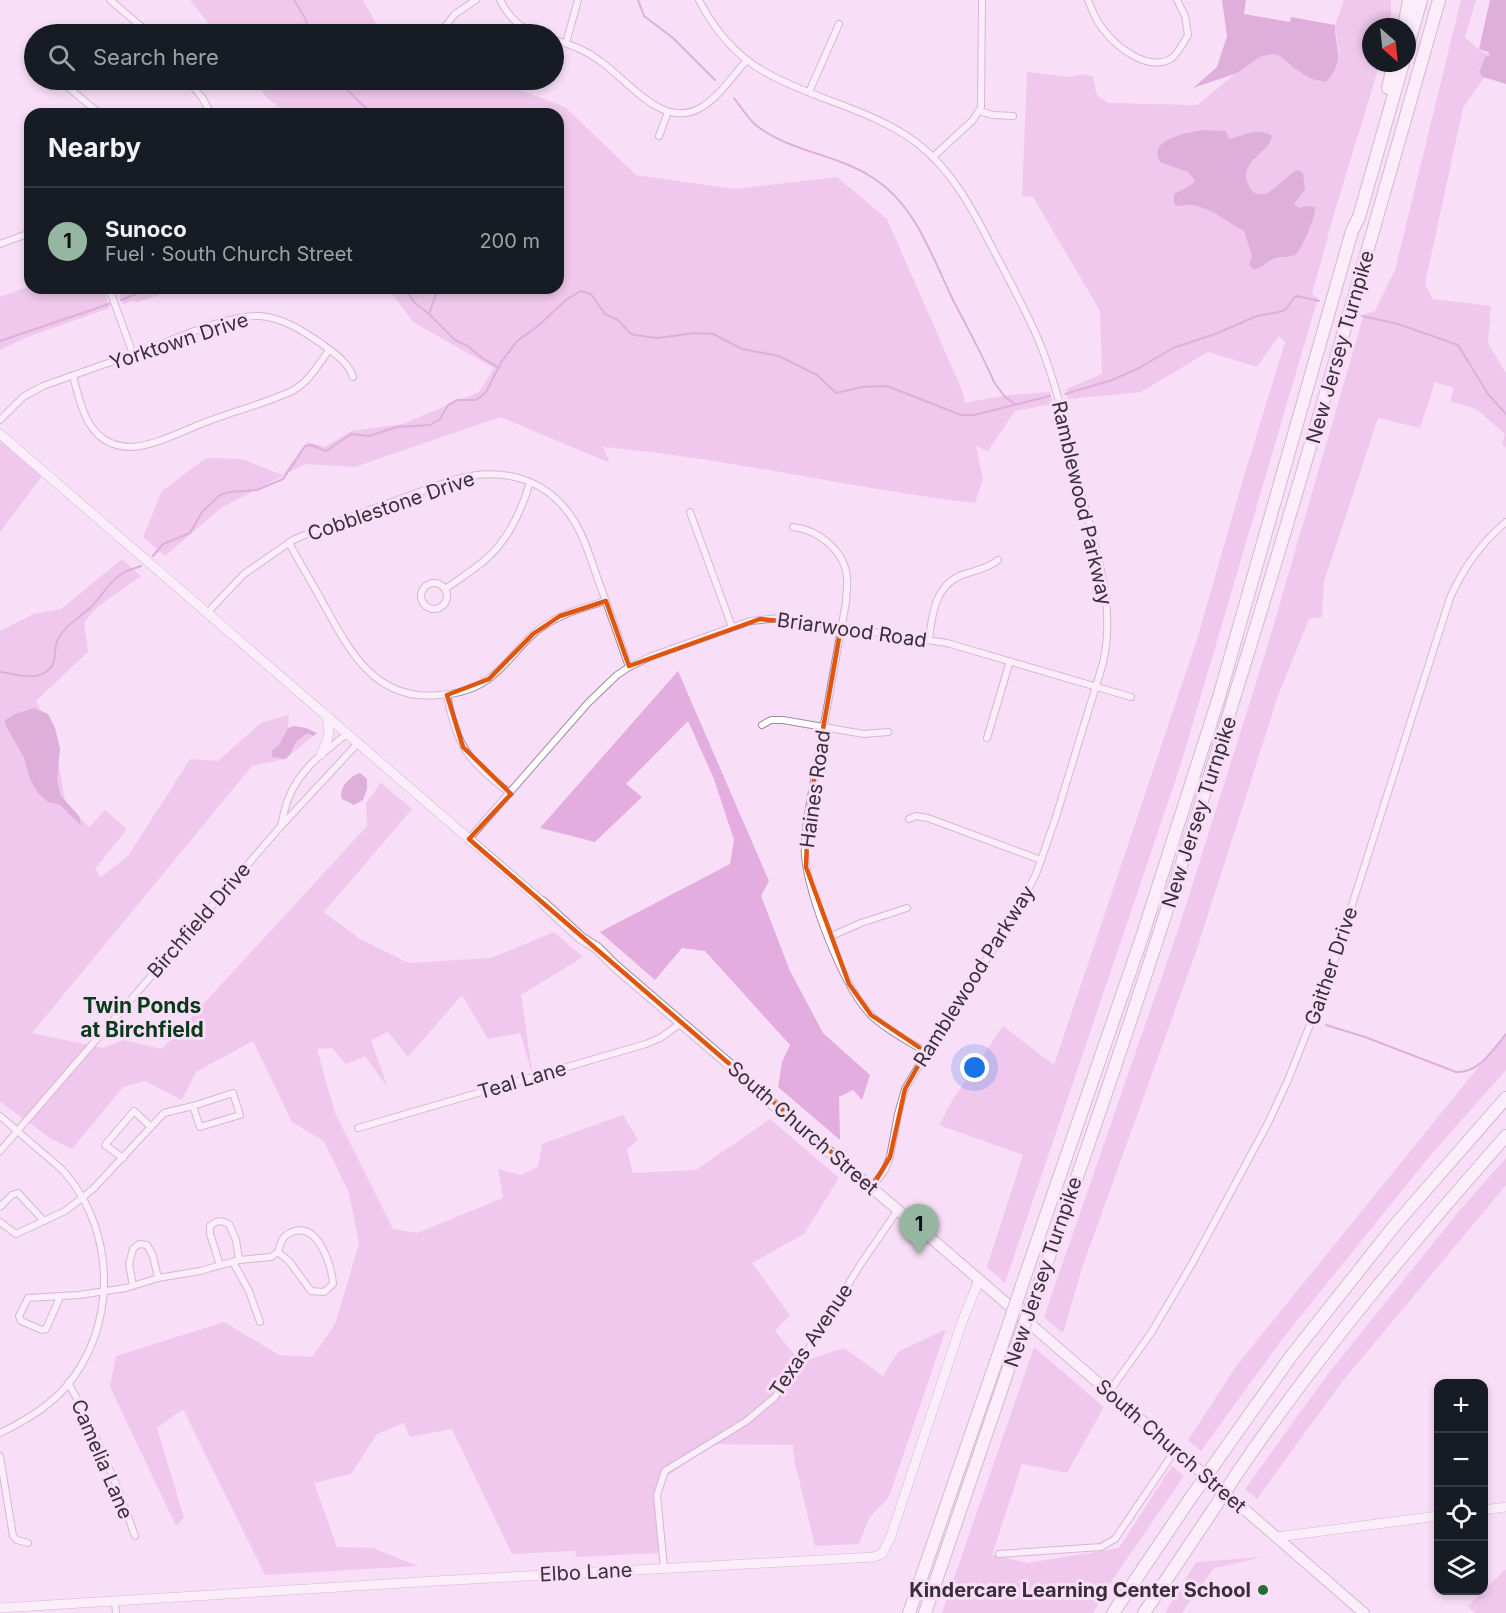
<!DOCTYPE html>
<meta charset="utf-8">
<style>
:root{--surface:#171b24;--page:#20242c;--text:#f1f3f6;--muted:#9ea1a6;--line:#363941;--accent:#95b6a0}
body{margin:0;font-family:Inter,sans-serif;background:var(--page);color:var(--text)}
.controls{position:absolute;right:18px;bottom:18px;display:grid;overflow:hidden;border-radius:12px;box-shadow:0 3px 9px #0003}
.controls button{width:54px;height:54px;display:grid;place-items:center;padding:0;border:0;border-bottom:2px solid var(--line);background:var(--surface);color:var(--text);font:30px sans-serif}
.compass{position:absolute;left:1362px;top:18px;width:54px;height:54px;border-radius:50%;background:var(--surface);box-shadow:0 3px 9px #0003;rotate:153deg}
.you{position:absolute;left:975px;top:1068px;width:21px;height:21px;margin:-15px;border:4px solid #fff;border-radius:50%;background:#1a73e8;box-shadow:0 0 0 9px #1a73e833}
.badge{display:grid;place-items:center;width:39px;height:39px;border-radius:50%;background:var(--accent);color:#111;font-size:20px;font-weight:700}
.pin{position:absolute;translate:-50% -50px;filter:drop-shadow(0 2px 3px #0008)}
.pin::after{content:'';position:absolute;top:32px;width:21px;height:18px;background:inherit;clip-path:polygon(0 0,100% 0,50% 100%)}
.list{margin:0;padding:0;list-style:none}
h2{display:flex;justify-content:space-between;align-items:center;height:78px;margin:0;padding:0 24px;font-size:26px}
h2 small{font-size:20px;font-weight:400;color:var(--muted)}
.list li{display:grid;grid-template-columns:39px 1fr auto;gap:18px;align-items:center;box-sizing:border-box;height:108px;padding:0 24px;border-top:2px solid var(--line)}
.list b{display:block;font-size:22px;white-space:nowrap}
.list p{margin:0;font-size:20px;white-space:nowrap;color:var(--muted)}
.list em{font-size:20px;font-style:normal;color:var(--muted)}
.icon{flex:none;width:33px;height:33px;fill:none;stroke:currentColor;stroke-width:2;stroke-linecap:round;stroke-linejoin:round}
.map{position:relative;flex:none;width:1506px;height:1613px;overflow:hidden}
.search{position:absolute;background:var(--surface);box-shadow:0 3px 9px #0003;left:24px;top:24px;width:540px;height:66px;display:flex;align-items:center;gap:15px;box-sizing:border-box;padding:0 21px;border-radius:33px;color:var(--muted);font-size:22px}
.panel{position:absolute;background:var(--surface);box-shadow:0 3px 9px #0003;left:24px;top:108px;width:540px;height:186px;border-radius:18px}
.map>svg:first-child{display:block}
.green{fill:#e4ade0}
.water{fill:#be76ba}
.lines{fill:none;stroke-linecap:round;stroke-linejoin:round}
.stream{stroke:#be76ba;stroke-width:2}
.street-casing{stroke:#a38aa1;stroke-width:8}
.secondary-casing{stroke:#a38aa1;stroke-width:10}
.primary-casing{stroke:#a38aa1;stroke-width:12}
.highway-casing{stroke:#a38aa1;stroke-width:14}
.street{stroke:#fff;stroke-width:6}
.secondary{stroke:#fff;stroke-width:9}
.primary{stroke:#fff;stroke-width:10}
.highway{stroke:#fff;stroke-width:12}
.highway-bridge-casing{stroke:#a38aa1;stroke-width:14;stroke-linecap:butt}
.highway-bridge{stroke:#fff;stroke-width:12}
.marked{fill:none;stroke:#df570e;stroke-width:4.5;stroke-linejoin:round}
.poi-dot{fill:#256b36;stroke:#f9def7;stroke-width:2}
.labels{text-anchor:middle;stroke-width:6;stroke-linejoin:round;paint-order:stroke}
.street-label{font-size:20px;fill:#392f39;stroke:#f9def7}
.poi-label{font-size:20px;font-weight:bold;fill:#392f39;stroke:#f9def7;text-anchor:end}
.neighbourhood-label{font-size:21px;font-weight:bold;fill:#073a16;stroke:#f9def7}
</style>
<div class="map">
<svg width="1506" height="1613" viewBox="0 0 1506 1613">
<rect width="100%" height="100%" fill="#f9def7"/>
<g class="green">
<path d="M190 0H363L382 34H217Z"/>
<path d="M1344 0H1391V27H1371V63H1380L1336 207 1312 294 1318 298 1179 770 1005 1283 987 1267 1023 1155 939 1125 953 1099 1003 1026 1054 1065 1198 636 1244 476 1285 342 1279 336 1257 367 1208 352 1141 392 1068 399 1066 389 1102 374 1100 311 1033 197 1022 196 1027 72 1069 77 1083 74 1093 77 1097 95 1108 103 1197 105 1247 64 1260 57 1273 54 1280 56 1295 69 1339 52 1335 25Z"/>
<path d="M1461 0H1476L1465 37 1479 50 1490 55 1479 69 1484 78 1463 108 1425 284 1433 299 1491 306 1488 343 1506 373V448L1502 444 1505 434 1476 409 1450 401 1454 388 1435 382 1420 428 1378 418 1324 582 1322 617 1309 619 1278 696 1197 949 1082 1268 1063 1333 1044 1317 1179 927 1266 651 1364 314 1375 311 1395 270Z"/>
<path d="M253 80H494L565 107 636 175 735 189 837 177 887 219 962 390 965 403 1008 395 1050 392 1053 404 1015 411 988 451 976 446 983 479 975 503C851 489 728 458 603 447L610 463 500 417 355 467 305 464 221 508 165 556 143 537 162 491 206 458 242 459 283 475 307 442 325 447 351 431 403 424 479 392 494 368 413 322 388 288H558V114H283L287 113 268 99Z"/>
<path d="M30 286V288H103L110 308 27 337 0 350V297Z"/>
<path d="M117 288H180L135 303V300L123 304Z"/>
<path d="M0 433 45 472 0 532Z"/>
<path d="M122 559 141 576 96 608 84 623 88 652 36 701 54 737 65 801 89 827 105 810 127 829 95 869 101 877 128 856 190 759 218 761 261 723 289 715 288 728 317 733 285 759 252 766 32 1033 103 1048 123 1040 162 1049 367 826 366 803 381 783 412 809 324 912 360 939 409 963 491 958 554 932 583 957 521 995 533 1077 520 1033 488 1039 462 995 408 1057 388 1032 371 1040 388 1088 365 1056 346 1064 332 1048 317 1049 335 1113 393 1229 417 1233 503 1198 498 1169 521 1175 538 1167 542 1144 623 1115 638 1140 627 1149 633 1173 696 1170 770 1119 839 1178 804 1234 752 1263 790 1315 775 1331 801 1362 844 1348 883 1376 898 1352 946 1329 889 1497 869 1518 859 1544 815 1546 794 1459 793 1445 713 1444 656 1484 662 1553 576 1557 575 1551 512 1554 452 1429 410 1437 404 1423 377 1434 351 1474 314 1483 337 1547 373 1548 418 1566 265 1575 183 1409 157 1428 184 1518 176 1526 110 1387 116 1356 224 1322 279 1355 312 1357 335 1324 359 1244 349 1193 324 1141 292 1122 253 1041 196 1072 182 1100 145 1081 123 1087 72 1149 53 1140 0 1102V631L33 614 61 609Z"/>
<path d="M678 671 769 881 761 896 790 971 823 1033 870 1075 862 1100 853 1090 839 1097 840 1140 778 1087 782 1062 790 1045 705 951 682 948 655 980 600 932 730 864 734 840 714 779 688 721 626 784 642 797 595 842 540 828Z"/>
<path d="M1506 1033V1070L1429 1157 1283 1338 1201 1451 1188 1440 1237 1365Z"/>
<path d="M1506 1158V1185L1342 1382 1257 1499 1245 1489 1328 1374 1459 1211Z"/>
<path d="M1034 1347 1104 1407 1067 1473 1022 1464 992 1555 1028 1563 1119 1548 1172 1466 1184 1476 1113 1579 1093 1613H942Z"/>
<path d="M1263 1557 1214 1568 1182 1613H1165L1196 1562Z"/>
<path d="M1506 1569V1613H1475L1468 1606Z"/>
</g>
<g class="water">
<path d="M1222 0H1246L1244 14 1290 22 1291 17 1335 25C1335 48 1346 61 1326 82L1312 79 1295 69 1280 56 1273 54 1260 57 1237 73 1193 88 1217 67 1227 36Z"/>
<path d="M1490 0H1506V84L1483 77 1479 72 1485 57 1490 55 1488 52 1479 49Z"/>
<path d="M1202 130 1226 131 1229 139C1244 136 1257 126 1272 136 1271 151 1238 162 1248 184 1261 212 1283 176 1298 170L1303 173 1305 189 1294 204 1299 208 1309 206 1315 207C1317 214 1302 249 1296 254 1289 259 1281 255 1273 259 1265 262 1263 269 1253 269L1249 265 1252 256 1244 231C1225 221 1216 210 1193 205 1185 204 1181 208 1174 204V194L1193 184 1195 180 1188 172 1160 162C1147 139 1187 133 1202 130Z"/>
<path d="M34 708 48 714 55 728 60 748 57 780 61 796 79 816 81 825 60 805 48 802 38 793 30 779 24 758 5 724V720L15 714Z"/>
<path d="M294 726 306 728 317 733 313 736 308 733C304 736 299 738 296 742 291 749 293 754 285 759L272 757V751L279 745 288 728Z"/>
<path d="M360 773 367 779V789L363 800 354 805 342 799C338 788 350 776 360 773Z"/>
</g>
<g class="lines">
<g class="stream">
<path d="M294 0 305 18 310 34"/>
<path d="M638 0 644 16 673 38 715 80"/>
<path d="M337 80 372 114"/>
<path d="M734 98C741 107 748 119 757 126 791 152 835 154 870 176 916 204 931 255 953 300 967 327 982 354 994 382L1005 397 1015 404"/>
<path d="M404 288 415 303 429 314 455 340 468 346 482 358 498 367"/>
<path d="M121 300 151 288"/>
<path d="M429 314 438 288"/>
<path d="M1362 316 1398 324 1458 345 1488 394 1506 414"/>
<path d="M0 341 109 304"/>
<path d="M1065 394 1112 380 1139 368 1173 348 1215 334 1257 316 1279 312 1286 309 1294 298 1298 296 1319 301"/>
<path d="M153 556 163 544 190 533 202 512 220 495 230 492 257 490 283 479 305 446 311 445 326 451 351 434 369 436 397 427 430 425 440 419 448 405 458 400H475L479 398 486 392 502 361 517 341 538 326 567 299 581 291 591 294 605 314 618 320 630 333 634 335 658 338 695 333 713 334 742 349 779 356 817 375 836 393 862 387 887 386 961 415H974L1050 396"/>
<path d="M0 672C14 673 33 681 46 672 59 663 52 650 58 639 65 625 81 617 92 606 102 596 108 583 120 575 126 570 134 569 141 566"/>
<path d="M1326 1025 1365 1037 1456 1072C1479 1073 1493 1050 1506 1034"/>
</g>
<defs>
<g id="street">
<path d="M110 0 150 34"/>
<path d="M500 0C508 16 518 27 535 34"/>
<path d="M699 0C714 29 736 56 765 72 814 100 872 109 917 143 954 172 974 212 995 253 1011 284 1028 314 1041 346 1060 395 1071 448 1083 499 1097 554 1116 607 1103 663L1055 820 1036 874 1009 926 951 1012 905 1089 898 1114 890 1157 885 1170 872 1187"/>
<path d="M1088 0C1092 10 1096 21 1103 29 1116 47 1149 73 1172 58 1179 52 1183 43 1188 35L1185 16 1177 0"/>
<path d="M439 34 455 14 476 0"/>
<path d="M554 40C570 44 586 50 600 61 629 81 663 131 702 107 720 96 733 75 747 60"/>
<path d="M566 43 578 0"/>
<path d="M188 80 203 99 211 114"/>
<path d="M69 88 100 114"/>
<path d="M809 92 839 24"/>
<path d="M979 111 993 115 1013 116"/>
<path d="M659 136 668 112"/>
<path d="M933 157 973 120 981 107 982 0"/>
<path d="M0 244 30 233"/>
<path d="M109 288 133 354"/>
<path d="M73 376C79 398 84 427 105 440 113 445 122 447 132 447 157 445 182 431 206 422 234 411 264 404 292 391 309 382 318 365 329 350"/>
<path d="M0 420 23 397 43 386C76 374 109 363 142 351 173 340 229 314 260 316 284 318 303 331 322 344 334 353 348 362 353 377"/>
<path d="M690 512 732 627"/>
<path d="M793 527C819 530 845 551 847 578 848 586 846 594 846 602L808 814C806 828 804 842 805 856 808 895 844 989 872 1016 888 1031 908 1041 926 1052"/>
<path d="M289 543C300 563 312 583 323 603 349 650 375 702 439 695 456 694 473 690 487 680 503 669 515 652 529 638 550 617 578 609 606 601"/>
<circle cx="434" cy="596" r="13"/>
<path d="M445 589C459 579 474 570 486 559 508 540 522 509 530 482"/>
<path d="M207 613 244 574 293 540 336 522 453 480C500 466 547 477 574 521 585 538 591 560 598 580 609 609 619 638 629 667"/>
<path d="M929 640C932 612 936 581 968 573 978 570 990 567 998 560"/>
<path d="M447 695C456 745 469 763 510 793"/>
<path d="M762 725 771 720H783L864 734 888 732"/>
<path d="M987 738 1010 661"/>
<path d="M909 819 916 816 928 818 1041 860"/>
<path d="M281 826C283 816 285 806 289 797 300 769 324 752 347 734"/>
<path d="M469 839 588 703 617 675 629 667 652 656 750 621 781 618 947 643 1131 697"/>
<path d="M829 937 861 923 907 908"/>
<path d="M233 1093 240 1115 200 1127 193 1106Z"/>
<path d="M0 1116C15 1129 30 1142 45 1155 52 1161 60 1167 66 1174 117 1234 117 1330 64 1389 46 1409 23 1422 0 1433"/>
<path d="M358 1128 646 1044 660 1038 681 1023"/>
<path d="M0 1151 281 826 358 743"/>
<path d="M123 1158 105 1145 134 1111 151 1127"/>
<path d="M0 1207 12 1195 18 1193 44 1221"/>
<path d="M0 1222 16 1234 65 1211 82 1198 93 1189 164 1113 193 1106"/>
<path d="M233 1262 249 1291 260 1322"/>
<path d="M220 1265 210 1234V1226C217 1220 221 1220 229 1224L236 1240 239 1260"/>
<path d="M133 1286 129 1264 133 1249 139 1244 147 1245 153 1256 158 1278"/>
<path d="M60 1297 46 1329 42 1330 21 1321 19 1316 28 1298 79 1295 126 1288 158 1278 200 1271 239 1260 271 1257 278 1252C281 1241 283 1234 295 1231 319 1225 332 1266 333 1284L324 1292 311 1291 289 1261 278 1252"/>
<path d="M68 1383 84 1411 119 1491 135 1536"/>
<path d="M1109 1392 1151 1333 1193 1262 1268 1123 1288 1080 1330 974 1450 598C1463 568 1481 543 1506 522"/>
<path d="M0 1456 13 1536 17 1540 28 1543"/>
<path d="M999 1554 1101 1547 1115 1539 1176 1449"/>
<path d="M664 1568 657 1495 665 1471 745 1422 774 1398 796 1369 862 1262 898 1210"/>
<path d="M115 1602 116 1613"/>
</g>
<g id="secondary">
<path d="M0 434 542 902"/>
<path d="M321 754C328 741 332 730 326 715"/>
<path d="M1484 1510 1506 1507"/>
<path d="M1277 1537 1438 1516"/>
<path d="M0 1608 436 1581 874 1557 882 1554 891 1536 962 1322 979 1280"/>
</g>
<path id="primary" d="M542 902 581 938 597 948 615 966 729 1064 743 1079 924 1232 1364 1613"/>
<g id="highway">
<path d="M1404 27 1409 0"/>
<path d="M1407 50 1421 0"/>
<path d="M1388 88 1394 63"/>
<path d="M1022 1285 1141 940 1219 697 1352 231 1359 217 1403 63"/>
<path d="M1032 1304C1187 876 1315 438 1439 0"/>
<path d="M1225 1449 1292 1355 1395 1225 1506 1098"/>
<path d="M1238 1472C1319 1353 1411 1244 1506 1136"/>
<path d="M909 1613 1006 1333"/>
<path d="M925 1613 1017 1344"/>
<path d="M1113 1613 1192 1496"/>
<path d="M1144 1613 1211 1513"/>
</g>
</defs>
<use href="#street" class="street-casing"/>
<use href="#secondary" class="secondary-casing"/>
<use href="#primary" class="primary-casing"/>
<use href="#highway" class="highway-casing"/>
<use href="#street" class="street"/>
<use href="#secondary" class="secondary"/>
<use href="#primary" class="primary"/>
<use href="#highway" class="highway"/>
<defs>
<g id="highway-bridge">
<path d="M1006 1333 1022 1285"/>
<path d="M1017 1344 1032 1304"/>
<path d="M1192 1496 1225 1449"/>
<path d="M1211 1513 1238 1472"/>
</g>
</defs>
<use href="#highway-bridge" class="highway-bridge-casing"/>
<use href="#highway-bridge" class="highway-bridge"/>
</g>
<path d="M0 0H1506V1613H0ZM606 601 629 666 760 619 841 627 808 814 806 867 849 984 871 1015 926 1052 905 1089 890 1157 872 1187 469 839 511 794 463 747 447 695 489 679 533 634 560 616Z" fill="#f9def7" fill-opacity=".55" fill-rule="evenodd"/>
<path class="marked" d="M606 601 629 666 760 619 841 627 808 814 806 867 849 984 871 1015 926 1052 905 1089 890 1157 872 1187 469 839 511 794 463 747 447 695 489 679 533 634 560 616Z"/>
<circle class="poi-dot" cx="1263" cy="1590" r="6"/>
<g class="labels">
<g class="street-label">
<text transform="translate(179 341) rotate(-18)" y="7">Yorktown Drive</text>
<text transform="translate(1340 347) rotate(-74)" y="7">New Jersey Turnpike</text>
<text transform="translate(1082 503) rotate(77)" y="7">Ramblewood Parkway</text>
<text transform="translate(391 506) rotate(-19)" y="7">Cobblestone Drive</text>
<text transform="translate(852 630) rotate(8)" y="7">Briarwood Road</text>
<text transform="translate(815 789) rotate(-82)" y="7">Haines Road</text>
<text transform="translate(1199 812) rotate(-72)" y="7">New Jersey Turnpike</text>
<text transform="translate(199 920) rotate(-49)" y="7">Birchfield Drive</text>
<text transform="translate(1331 966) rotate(-71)" y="7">Gaither Drive</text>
<text transform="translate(974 976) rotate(-58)" y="7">Ramblewood Parkway</text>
<text transform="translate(522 1080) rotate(-16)" y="7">Teal Lane</text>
<text transform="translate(803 1128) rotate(41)" y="7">South Church Street</text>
<text transform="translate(1043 1272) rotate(-71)" y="7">New Jersey Turnpike</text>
<text transform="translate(811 1340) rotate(-56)" y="7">Texas Avenue</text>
<text transform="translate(1171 1446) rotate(41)" y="7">South Church Street</text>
<text transform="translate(102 1459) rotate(67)" y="7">Camelia Lane</text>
<text transform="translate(586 1572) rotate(-3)" y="7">Elbo Lane</text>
</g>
<g class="poi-label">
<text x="1251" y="1597">Kindercare Learning Center School</text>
</g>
<g class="neighbourhood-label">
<text x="142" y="1013">Twin Ponds<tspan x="142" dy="24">at Birchfield</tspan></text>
</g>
</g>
</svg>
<div class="controls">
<button>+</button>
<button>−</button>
<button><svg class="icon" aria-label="locate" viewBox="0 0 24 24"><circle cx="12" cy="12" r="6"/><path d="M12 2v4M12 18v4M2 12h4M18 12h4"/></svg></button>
<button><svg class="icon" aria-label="layers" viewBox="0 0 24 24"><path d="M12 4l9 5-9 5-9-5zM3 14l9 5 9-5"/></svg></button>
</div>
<svg class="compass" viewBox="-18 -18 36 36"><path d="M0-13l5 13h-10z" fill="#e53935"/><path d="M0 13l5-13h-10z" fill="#9ea1a6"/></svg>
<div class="you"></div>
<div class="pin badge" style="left:919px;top:1254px">1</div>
<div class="search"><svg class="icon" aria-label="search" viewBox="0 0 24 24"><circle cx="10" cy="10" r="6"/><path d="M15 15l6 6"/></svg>Search here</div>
<section class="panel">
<h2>Nearby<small></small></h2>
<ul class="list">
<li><span class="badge">1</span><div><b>Sunoco</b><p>Fuel · South Church Street</p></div><em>200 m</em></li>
</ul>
</section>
</div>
